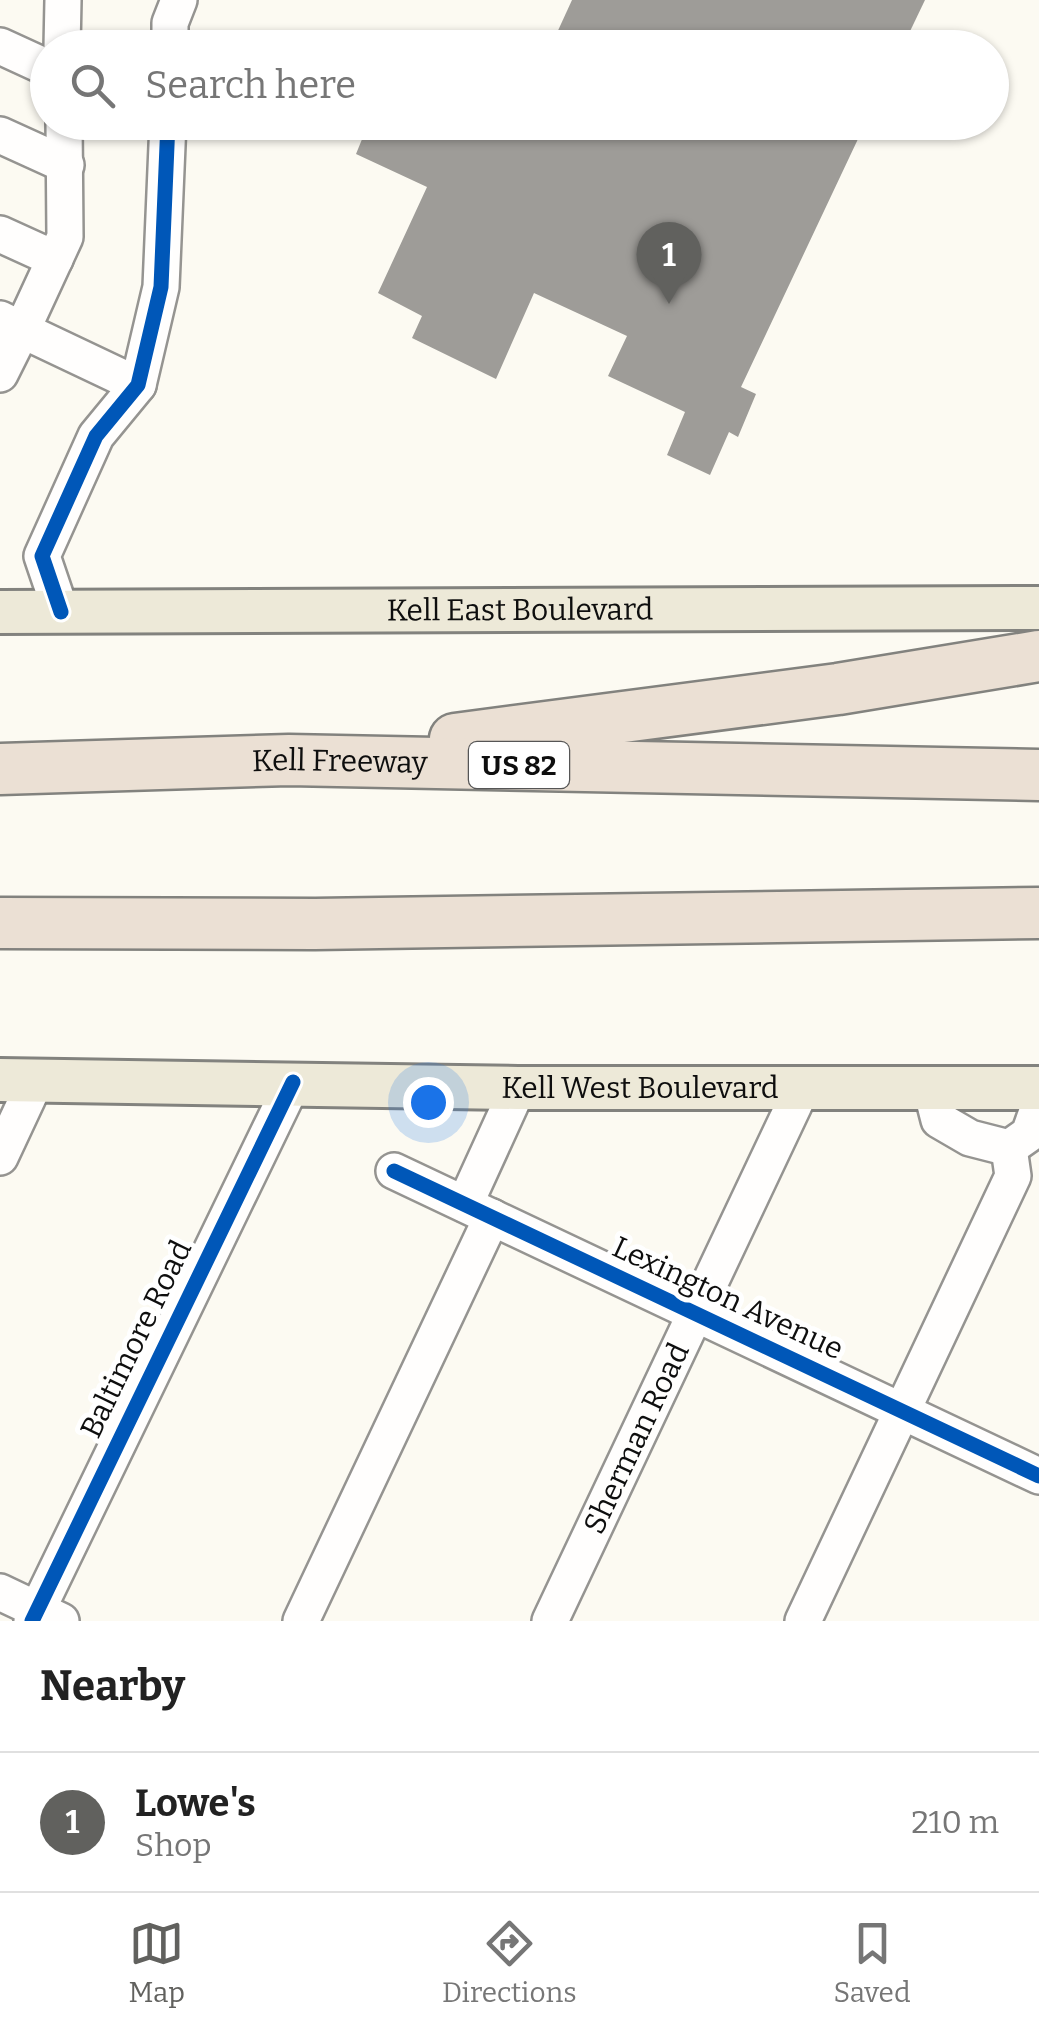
<!DOCTYPE html>
<style>
:root{--surface:#fff;--page:#f6f6f6;--text:#222;--muted:#767676;--line:#e0e0e0;--accent:#61615e}
body{margin:0;font-family:Bitter,serif;background:var(--page);color:var(--text)}
.you{position:absolute;left:428px;top:1102px;width:35px;height:35px;margin:-25px;border:8px solid #fff;border-radius:50%;background:#1a73e8;box-shadow:0 0 0 15px #1a73e833}
.badge{display:grid;place-items:center;width:65px;height:65px;border-radius:50%;background:var(--accent);color:#fff;font-size:32px;font-weight:700}
.pin{position:absolute;translate:-50% -82px;filter:drop-shadow(0 2px 5px #0008)}
.pin::after{content:'';position:absolute;top:52px;width:35px;height:30px;background:inherit;clip-path:polygon(0 0,100% 0,50% 100%)}
.list{margin:0;padding:0;list-style:none}
h2{display:flex;justify-content:space-between;align-items:center;height:130px;margin:0;padding:0 40px;font-size:42px}
h2 small{font-size:32px;font-weight:400;color:var(--muted)}
.list li{display:grid;grid-template-columns:65px 1fr auto;gap:30px;align-items:center;box-sizing:border-box;height:140px;padding:0 40px;border-top:2px solid var(--line)}
.list b{display:block;font-size:38px;white-space:nowrap}
.list p{margin:0;font-size:32px;white-space:nowrap;color:var(--muted)}
.list em{font-size:32px;font-style:normal;color:var(--muted)}
.icon{flex:none;width:55px;height:55px;fill:none;stroke:currentColor;stroke-width:2;stroke-linecap:round;stroke-linejoin:round}
.map{position:relative;flex:none;width:1039px;height:1621px;overflow:hidden}
.search{position:absolute;background:var(--surface);box-shadow:0 2px 8px #0004;left:30px;right:30px;top:30px;height:110px;display:flex;align-items:center;gap:25px;box-sizing:border-box;padding:0 35px;border-radius:55px;color:var(--muted);font-size:38px}
.sheet{height:270px;background:var(--surface)}
nav{display:flex;justify-content:space-around;align-items:center;box-sizing:border-box;height:140px;border-top:2px solid var(--line);background:var(--surface);font-size:28px;color:var(--muted)}
nav a{display:grid;justify-items:center;gap:5px}
nav .on{color:var(--accent)}
.map>svg:first-child{display:block}
.building{fill:#9e9c98}
.lines{fill:none;stroke-linecap:round;stroke-linejoin:round}
.minor-casing{stroke:#959491;stroke-width:40}
.major-casing{stroke:#82827e;stroke-width:48}
.highway-casing{stroke:#82827e;stroke-width:55}
.minor{stroke:#fffefd;stroke-width:35}
.major{stroke:#ede9d8;stroke-width:42}
.highway{stroke:#ebe0d4;stroke-width:50}
.cycleway-casing{stroke:#fff;stroke-width:21}
.cycleway{stroke:#0057b8;stroke-width:15}
.labels{text-anchor:middle;stroke-width:10;stroke-linejoin:round;paint-order:stroke}
.shield{fill:#fff;stroke:#565656;stroke-width:2.5}
.shield-label{font-size:28px;font-weight:bold;fill:#0e0e0e}
.street-label{font-size:30px;fill:#0e0e0e;stroke:#fff}
</style>
<div class="map">
<svg width="1039" height="1621" viewBox="0 0 1039 1621">
<rect width="100%" height="100%" fill="#fcfaf2"/>
<g class="building">
<path d="M572 0H925L902 48H550Z"/>
<path d="M369 122H866L741 387 756 394 738 437 729 432 710 475 667 455 685 412 608 376 627 336 534 293 496 379 412 338 422 316 378 293 427 187 356 154Z"/>
</g>
<g class="lines">
<defs>
<g id="minor">
<path d="M0 46 48 68"/>
<path d="M62 48 63 0"/>
<path d="M170 48V23L179 0"/>
<path d="M0 135 66 165"/>
<path d="M0 234 55 259"/>
<path d="M0 319 22 330 65 237 64 122"/>
<path d="M0 374 22 330 138 385"/>
<path d="M61 612 42 556 96 436 138 385 161 287 168 122"/>
<path d="M931 1089 939 1120 970 1138 1009 1148 1029 1134 1039 1106"/>
<path d="M0 1157 36 1080"/>
<path d="M394 1171 1039 1476"/>
<path d="M465 1204 518 1088"/>
<path d="M0 1592 61 1621"/>
<path d="M32 1621 293 1082"/>
<path d="M301 1621 492 1217"/>
<path id="s1" d="M550 1621 801 1090"/>
<path d="M803 1621 1013 1176 1009 1148"/>
</g>
<g id="major">
<path id="s2" d="M0 612 1039 608"/>
<path id="s3" d="M0 1080 518 1088H1039"/>
</g>
<g id="highway">
<path d="M455 739 838 689 1039 656"/>
<path id="s4" d="M0 769 289 760 1039 775"/>
<path d="M0 923 315 924 1039 913"/>
</g>
</defs>
<use href="#minor" class="minor-casing"/>
<use href="#major" class="major-casing"/>
<use href="#highway" class="highway-casing"/>
<use href="#minor" class="minor"/>
<use href="#major" class="major"/>
<use href="#highway" class="highway"/>
<defs>
<g id="cycleway">
<path d="M61 612 42 556 96 436 138 385 161 287 168 122"/>
<path d="M394 1171 1039 1476"/>
<path d="M32 1621 293 1082"/>
</g>
</defs>
<use href="#cycleway" class="cycleway-casing"/>
<use href="#cycleway" class="cycleway"/>
</g>
<g class="labels">
<rect class="shield" x="469" y="742" width="100" height="46" rx="8"/>
<g class="shield-label">
<text x="519" y="775">US 82</text>
</g>
<g class="street-label">
<text dy="10" stroke="none"><textPath href="#s2" startOffset="520">Kell East Boulevard</textPath></text>
<text dy="10" stroke="none"><textPath href="#s4" startOffset="340">Kell Freeway</textPath></text>
<text dy="10" stroke="none"><textPath href="#s3" startOffset="640">Kell West Boulevard</textPath></text>
<text transform="translate(728 1298) rotate(25)" y="10">Lexington Avenue</text>
<text transform="translate(136 1339) rotate(-64)" y="10">Baltimore Road</text>
<text dy="10" stroke="none"><textPath href="#s1" startOffset="202">Sherman Road</textPath></text>
</g>
</g>
</svg>
<div class="you"></div>
<div class="pin badge" style="left:669px;top:304px">1</div>
<div class="search"><svg class="icon" aria-label="search" viewBox="0 0 24 24"><circle cx="10" cy="10" r="6"/><path d="M15 15l6 6"/></svg>Search here</div>
</div>
<section class="sheet">
<h2>Nearby<small></small></h2>
<ul class="list">
<li><span class="badge">1</span><div><b>Lowe's</b><p>Shop</p></div><em>210 m</em></li>
</ul>
</section>
<nav>
<a class="on"><svg class="icon" aria-label="map" viewBox="0 0 24 24"><path d="M3 6l6-2 6 2 6-2v14l-6 2-6-2-6 2zM9 4v14M15 6v14"/></svg>Map</a>
<a><svg class="icon" aria-label="directions" viewBox="0 0 24 24"><path d="M12 3l9 9-9 9-9-9zM9 14v-3h6M13 9l2 2-2 2"/></svg>Directions</a>
<a><svg class="icon" aria-label="saved" viewBox="0 0 24 24"><path d="M7 4h10v16l-5-4-5 4z"/></svg>Saved</a>
</nav>
